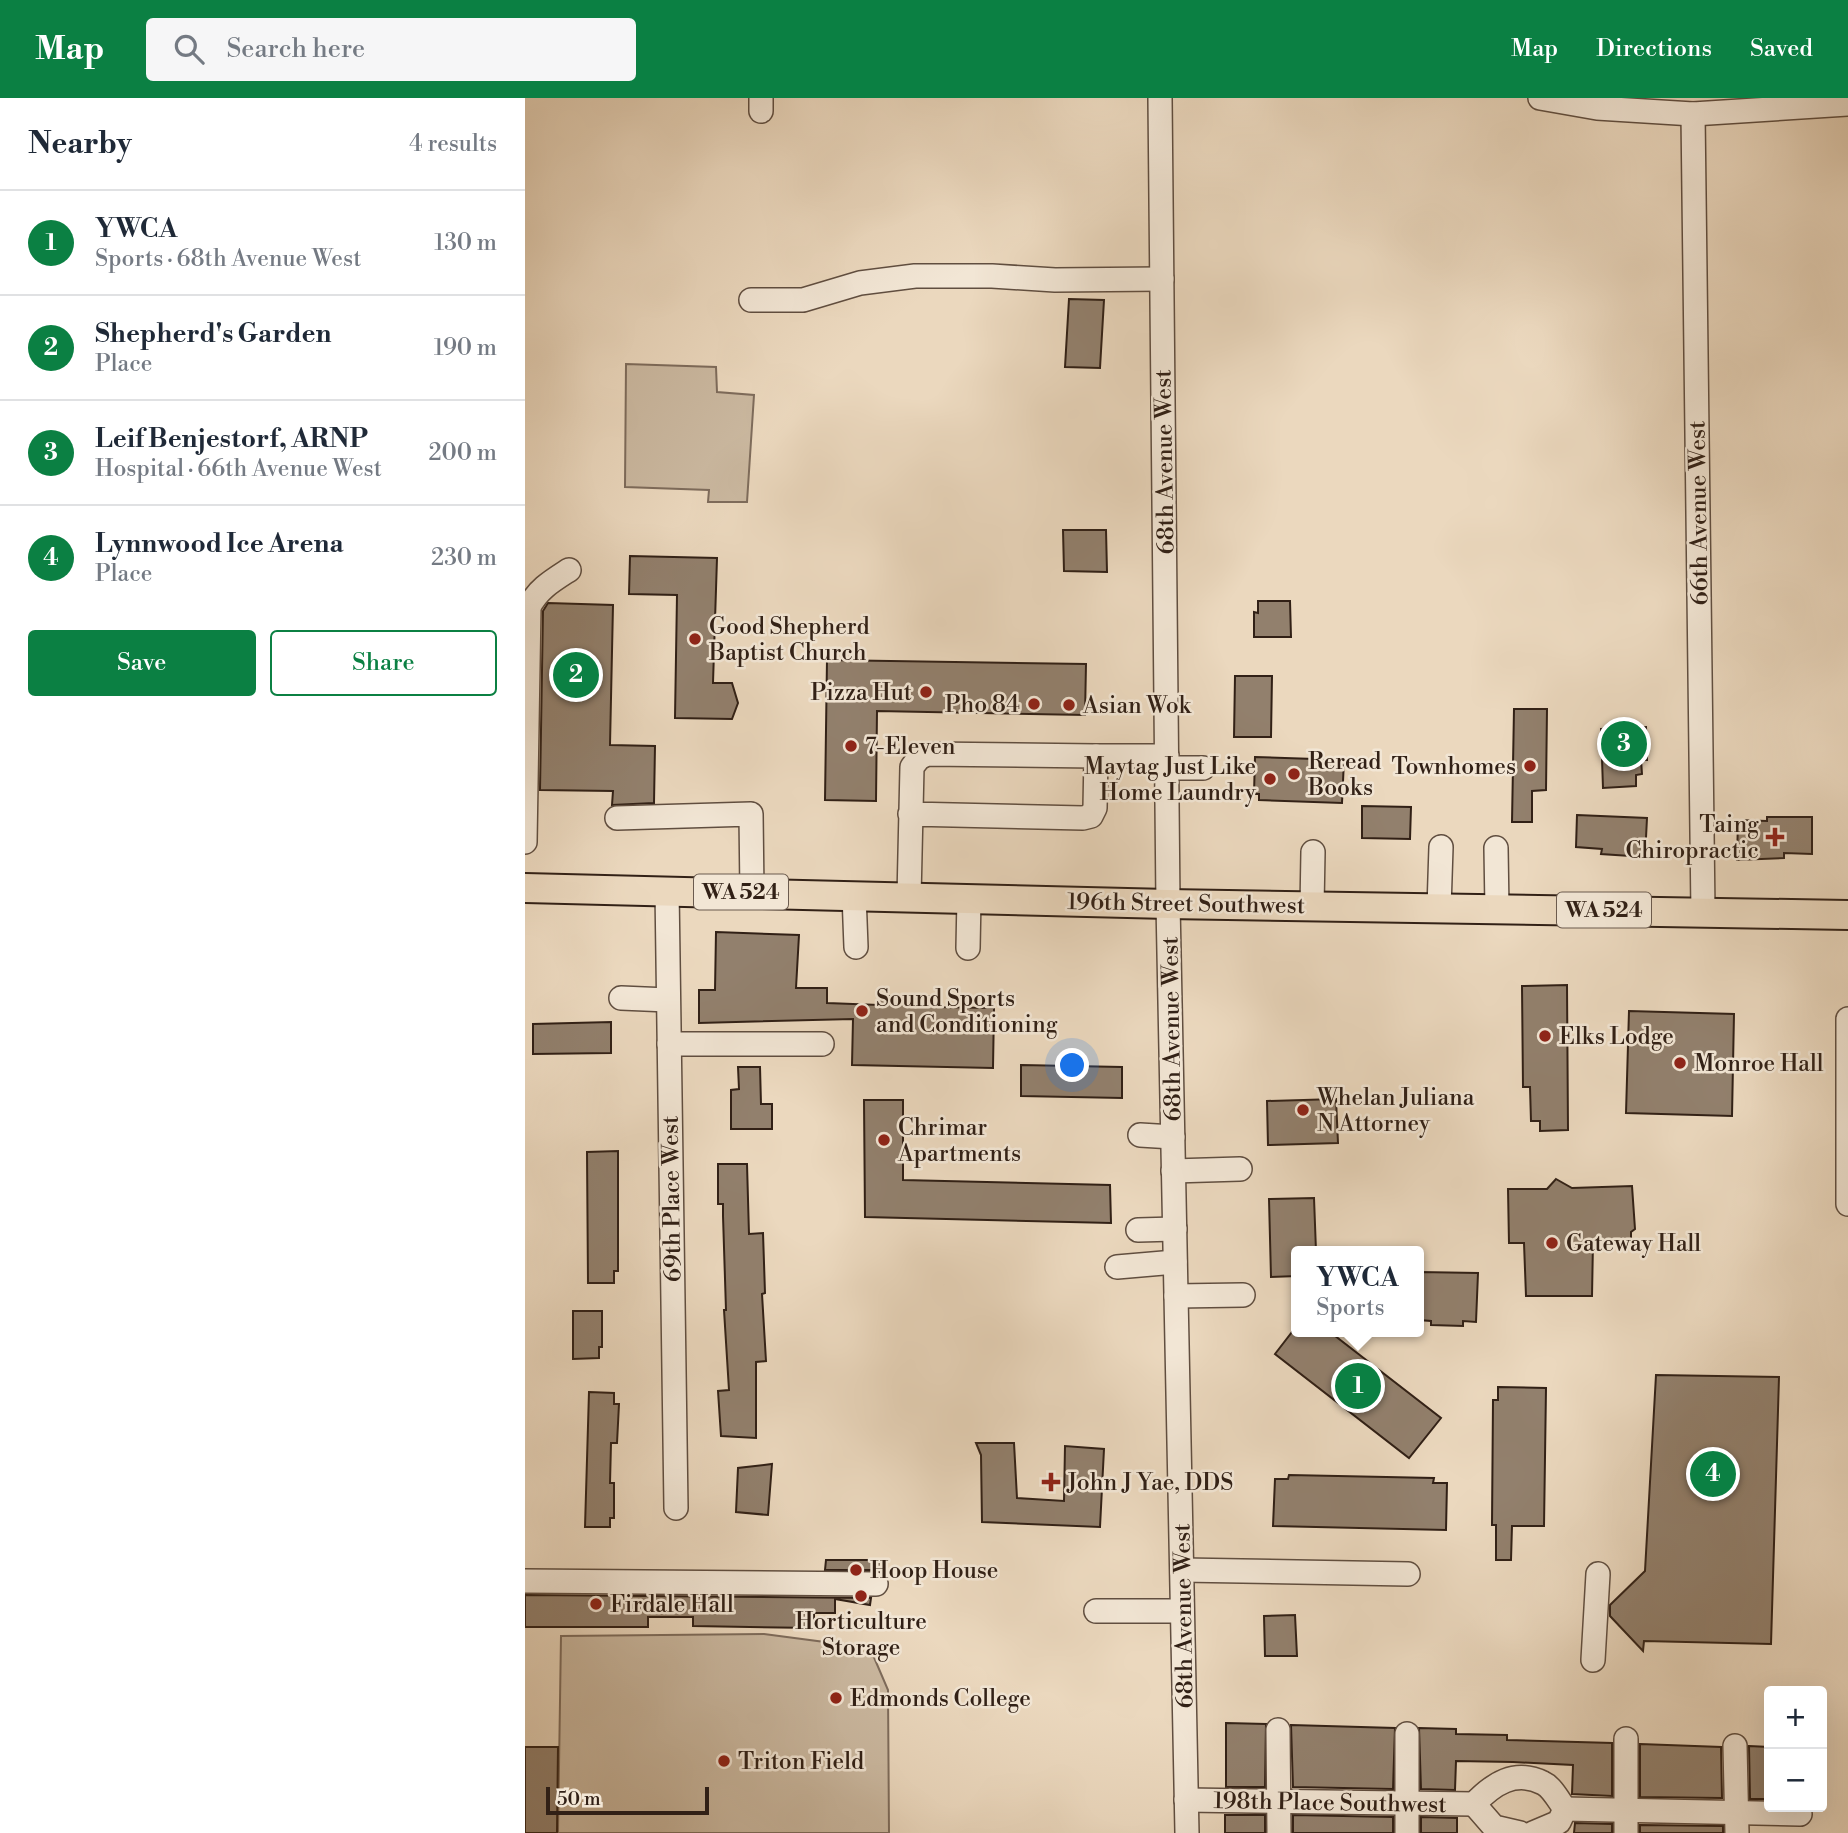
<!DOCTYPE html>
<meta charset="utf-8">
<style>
:root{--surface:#fff;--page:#f6f6f7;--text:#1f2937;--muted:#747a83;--line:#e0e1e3;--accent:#0b8043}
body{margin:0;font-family:"Libre Bodoni",serif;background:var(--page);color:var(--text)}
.controls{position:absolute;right:21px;bottom:21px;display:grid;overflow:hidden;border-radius:7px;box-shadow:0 7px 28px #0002}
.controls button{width:63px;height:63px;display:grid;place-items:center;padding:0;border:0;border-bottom:2px solid var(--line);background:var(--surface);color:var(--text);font:35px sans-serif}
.scale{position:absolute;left:21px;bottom:18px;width:163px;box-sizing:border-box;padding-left:7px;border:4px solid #312016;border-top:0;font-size:19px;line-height:24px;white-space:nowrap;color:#312016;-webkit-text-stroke:5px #f2e6d5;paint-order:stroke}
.you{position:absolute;left:548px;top:968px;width:24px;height:24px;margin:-18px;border:5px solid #fff;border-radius:50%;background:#1a73e8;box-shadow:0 0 0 10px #1a73e833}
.badge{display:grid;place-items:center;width:46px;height:46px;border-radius:50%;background:var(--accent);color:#fff;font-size:23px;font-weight:700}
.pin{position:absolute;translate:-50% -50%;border:4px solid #fff;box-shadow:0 2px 7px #0006}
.popup{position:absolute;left:766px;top:1148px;width:133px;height:91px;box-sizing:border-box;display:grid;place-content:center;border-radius:7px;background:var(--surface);filter:drop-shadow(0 2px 5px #0005);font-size:23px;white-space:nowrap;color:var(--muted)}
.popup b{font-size:26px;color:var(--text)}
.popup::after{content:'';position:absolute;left:50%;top:100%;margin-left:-14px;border:14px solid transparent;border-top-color:var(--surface)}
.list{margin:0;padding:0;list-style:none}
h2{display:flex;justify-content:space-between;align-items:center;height:91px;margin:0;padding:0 28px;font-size:30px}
h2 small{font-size:23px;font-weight:400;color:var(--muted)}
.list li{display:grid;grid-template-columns:46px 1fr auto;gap:21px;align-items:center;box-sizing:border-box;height:105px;padding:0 28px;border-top:2px solid var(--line)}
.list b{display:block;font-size:26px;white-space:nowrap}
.list p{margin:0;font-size:23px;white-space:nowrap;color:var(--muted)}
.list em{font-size:23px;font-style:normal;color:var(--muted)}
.actions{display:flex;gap:14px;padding:21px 28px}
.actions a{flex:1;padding:16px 0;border:2px solid var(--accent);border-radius:7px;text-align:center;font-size:24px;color:var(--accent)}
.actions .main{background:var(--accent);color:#fff}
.icon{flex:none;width:38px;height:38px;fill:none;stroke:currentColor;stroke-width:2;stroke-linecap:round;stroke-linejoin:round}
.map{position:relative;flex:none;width:1323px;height:1735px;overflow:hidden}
header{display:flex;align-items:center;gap:42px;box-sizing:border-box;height:98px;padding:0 35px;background:var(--accent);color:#fff}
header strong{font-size:33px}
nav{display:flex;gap:38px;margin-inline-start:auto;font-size:24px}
.search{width:490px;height:63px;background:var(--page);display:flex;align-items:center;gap:18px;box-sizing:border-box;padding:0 24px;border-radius:7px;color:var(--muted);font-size:26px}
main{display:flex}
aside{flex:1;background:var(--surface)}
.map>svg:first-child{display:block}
.green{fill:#cbb9a1;stroke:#7e6c5c;stroke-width:2}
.building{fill:#92806d;stroke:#312016;stroke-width:2}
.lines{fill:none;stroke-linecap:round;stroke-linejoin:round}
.minor-casing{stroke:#604e40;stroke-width:26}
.major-casing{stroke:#312016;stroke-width:32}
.minor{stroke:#f2e6d5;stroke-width:23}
.major{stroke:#ebd8be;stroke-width:28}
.poi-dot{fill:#8f2418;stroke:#f2e6d5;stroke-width:2.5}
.labels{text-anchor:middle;stroke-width:5;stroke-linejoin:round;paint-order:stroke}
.shield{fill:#f2e6d5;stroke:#6b5b4f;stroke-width:2}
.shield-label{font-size:21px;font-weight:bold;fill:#312016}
.street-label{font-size:23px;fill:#312016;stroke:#f2e6d5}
.poi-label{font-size:23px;fill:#312016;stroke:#f2e6d5;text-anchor:start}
</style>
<header>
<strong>Map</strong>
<div class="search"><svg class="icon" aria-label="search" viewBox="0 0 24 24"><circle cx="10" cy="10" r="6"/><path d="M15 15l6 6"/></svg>Search here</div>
<nav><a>Map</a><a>Directions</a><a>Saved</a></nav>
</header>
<main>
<aside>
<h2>Nearby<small>4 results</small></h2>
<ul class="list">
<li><span class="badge">1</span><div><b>YWCA</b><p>Sports · 68th Avenue West</p></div><em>130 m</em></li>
<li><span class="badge">2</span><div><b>Shepherd's Garden</b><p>Place</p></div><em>190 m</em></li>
<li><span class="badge">3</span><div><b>Leif Benjestorf, ARNP</b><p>Hospital · 66th Avenue West</p></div><em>200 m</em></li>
<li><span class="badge">4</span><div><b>Lynnwood Ice Arena</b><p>Place</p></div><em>230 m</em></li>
</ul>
<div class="actions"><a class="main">Save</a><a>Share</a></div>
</aside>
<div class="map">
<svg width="1323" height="1735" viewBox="0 0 1323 1735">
<rect width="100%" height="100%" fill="#ebd8be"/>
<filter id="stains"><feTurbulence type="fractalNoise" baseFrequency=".00286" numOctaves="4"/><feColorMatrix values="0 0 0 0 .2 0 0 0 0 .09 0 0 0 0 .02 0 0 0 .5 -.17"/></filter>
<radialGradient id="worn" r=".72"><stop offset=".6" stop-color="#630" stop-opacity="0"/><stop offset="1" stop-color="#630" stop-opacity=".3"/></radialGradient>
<g class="green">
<path d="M101 266 191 269 192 294 229 297 222 404H183L184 392 100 389Z"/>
<path d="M239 1536 345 1550 363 1592 364 1735H33L36 1538Z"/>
</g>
<g class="building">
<path d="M544 201 579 202 575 270 540 269Z"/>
<path d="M538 432H581L582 474 539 473Z"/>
<path d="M105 458 192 460 188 585H207L213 605 207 621 150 620 152 497 104 496Z"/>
<path d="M733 503H765L766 539H729V514L733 515Z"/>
<path d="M23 505 88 507 85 647 130 648 129 705 87 707 88 693 15 692 18 513Z"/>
<path d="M302 562 561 566 560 617 352 613 351 703 300 702Z"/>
<path d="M710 578H747L746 639H709Z"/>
<path d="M989 611H1022L1021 692 1007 693V724H987Z"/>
<path d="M1121 629 1122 662H1116L1117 676 1111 677V688L1078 690 1076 631Z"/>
<path d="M730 659 819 662 817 705 734 702V696H729Z"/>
<path d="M837 708 886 709 885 741 837 740Z"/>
<path d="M1052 717 1122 720 1120 759 1076 756 1077 751 1051 749Z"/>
<path d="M1242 719H1287V756L1259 755V760L1212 762 1213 722 1242 723Z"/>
<path d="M191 834 274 837 271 890H302V905L354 907V898H408L409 909 469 910 468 970 327 967 328 921 174 925V892H190Z"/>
<path d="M1042 887 1043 1032 1015 1033V1023H1006L1005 989H998L997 888Z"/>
<path d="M1104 913 1209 916 1207 1018 1101 1015Z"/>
<path d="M86 924V955L8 956V926Z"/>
<path d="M496 967 597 969V1000L496 998Z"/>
<path d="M213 969H235L236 1006H247V1031H206V992L214 991Z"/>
<path d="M811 1001 813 1045 743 1047 742 1003Z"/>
<path d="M339 1002H378V1082L585 1087 586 1125 340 1119Z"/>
<path d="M93 1053V1173H89V1185H63L62 1054Z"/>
<path d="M193 1066H222L224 1136 238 1135 240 1195 237 1196 241 1263 231 1264V1340L196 1338 193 1293 204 1292 199 1212H201L198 1118V1106H193Z"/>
<path d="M1031 1081 1047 1090 1107 1088 1110 1131 1106 1134V1143L1068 1144 1067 1198H1001L999 1145H984L983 1091H1022Z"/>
<path d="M789 1100 791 1153H772V1178L746 1179 744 1101Z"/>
<path d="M894 1174 953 1175 951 1224 938 1223V1228L906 1227V1223L894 1222Z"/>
<path d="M48 1213H77V1249H74V1260L48 1261Z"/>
<path d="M767 1234H805L916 1320 884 1360 750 1256Z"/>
<path d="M1131 1277 1254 1279 1246 1546 1119 1543 1118 1553 1085 1518V1507L1120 1473Z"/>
<path d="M973 1289 1021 1290 1019 1428H987L986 1462H971V1427H967L968 1302H973Z"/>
<path d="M64 1294 89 1295V1306H94L92 1345H86L85 1385H89V1420H85V1429H60Z"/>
<path d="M451 1345H489L492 1400 539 1403 540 1348 579 1351 575 1429 457 1424 456 1357Z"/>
<path d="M247 1366 243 1417 211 1414 213 1370Z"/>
<path d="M764 1377 909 1380 908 1385H922L921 1432 748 1428 750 1381H763Z"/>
<path d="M301 1462H362V1478L351 1472H300Z"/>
<path d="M0 1497 346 1500 345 1507 310 1501V1515H289V1530L168 1528V1519H123V1529H0Z"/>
<path d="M770 1517 772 1558H740L739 1518Z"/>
<path d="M701 1625 741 1626 740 1689H701Z"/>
<path d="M766 1627 870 1630 868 1691 768 1689Z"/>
<path d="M894 1630 931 1631V1636L982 1637V1642L1087 1645V1698L1047 1696 1048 1667 988 1664 931 1663 930 1692 896 1691Z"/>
<path d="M1115 1646 1196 1649 1197 1700 1115 1699Z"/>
<path d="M1224 1648 1244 1649V1701H1225Z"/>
<path d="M0 1649H33L32 1735H0Z"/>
<rect x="700" y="1717" width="40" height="18"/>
<path d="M768 1717 868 1719V1735H768Z"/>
<path d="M896 1719 932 1720V1735H896Z"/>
<path d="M1050 1725 1087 1726V1735H1049Z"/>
<path d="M1115 1727 1198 1728V1735H1115Z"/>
</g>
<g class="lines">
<defs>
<g id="minor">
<path d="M236 0V13"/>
<path d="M635 0 643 806 662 1735"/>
<path d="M1015 0 1072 10 1168 16 1323 6"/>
<path d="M1168 16 1178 814"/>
<path d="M226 202H278L335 185 390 178H467L530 182 637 181"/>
<path d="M571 658H642"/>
<path d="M642 670H678"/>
<path d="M92 720 226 716 227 795"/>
<path d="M0 744 4 509C13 491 27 483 44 472"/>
<path d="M971 750 972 811"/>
<path d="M142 792 151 1410"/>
<path d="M329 797 331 849"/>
<path d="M384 799 387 669 394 660 402 656 571 658 570 710 566 718 558 720 385 716"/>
<path d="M787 808 788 754"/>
<path d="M914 810 916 749"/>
<path d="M443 850 444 800"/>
<path d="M96 900 143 902"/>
<path d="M1323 921V1106"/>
<path d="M144 946H297"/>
<path d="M615 1037 648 1039"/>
<path d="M648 1073 715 1071"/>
<path d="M613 1132 650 1131"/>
<path d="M592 1169 650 1164"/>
<path d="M651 1198 718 1197"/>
<path d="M657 1472 883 1476"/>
<path d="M0 1483 351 1486"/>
<path d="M571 1513H657"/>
<path d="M1068 1562 1073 1476"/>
<path d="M753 1632 754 1735"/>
<path d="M882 1636V1735"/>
<path d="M1101 1641V1735"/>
<path d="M1210 1648 1212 1735"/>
<path d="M661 1702 949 1706C968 1686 990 1671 1018 1685 1027 1689 1034 1703 1040 1711"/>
<path d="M949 1706 969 1729 995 1735"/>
<path d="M1040 1711 1275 1716"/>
<path d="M1008 1735 1034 1724 1040 1711"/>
</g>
<path id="major" d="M0 790 643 806 1323 817"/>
</defs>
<use href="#minor" class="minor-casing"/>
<use href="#major" class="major-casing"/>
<use href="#minor" class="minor"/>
<use href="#major" class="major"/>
</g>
<g class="poi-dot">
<circle cx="170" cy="541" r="7"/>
<circle cx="401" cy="594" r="7"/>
<circle cx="509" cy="606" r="7"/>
<circle cx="544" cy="607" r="7"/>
<circle cx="326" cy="648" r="7"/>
<circle cx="1005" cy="668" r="7"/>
<circle cx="769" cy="676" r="7"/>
<circle cx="745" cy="681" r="7"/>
<path d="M1246.5 728.5h7v7h7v7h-7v7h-7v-7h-7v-7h7z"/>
<circle cx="337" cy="913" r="7"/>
<circle cx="1020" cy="938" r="7"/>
<circle cx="1155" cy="965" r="7"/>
<circle cx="778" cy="1012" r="7"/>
<circle cx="359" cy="1042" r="7"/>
<circle cx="1027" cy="1145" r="7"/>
<path d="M522.5 1373.5h7v7h7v7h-7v7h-7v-7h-7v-7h7z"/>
<circle cx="331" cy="1472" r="7"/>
<circle cx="336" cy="1498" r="7"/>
<circle cx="71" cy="1506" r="7"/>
<circle cx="311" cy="1600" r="7"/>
<circle cx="199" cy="1663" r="7"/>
</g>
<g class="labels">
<g class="shield">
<rect x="169" y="776.5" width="94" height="35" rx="5"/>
<rect x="1032" y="794.5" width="94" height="35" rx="5"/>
</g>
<g class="shield-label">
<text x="216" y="801">WA 524</text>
<text x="1079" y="819">WA 524</text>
</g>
<g class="street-label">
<text transform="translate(639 364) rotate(-91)" y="8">68th Avenue West</text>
<text transform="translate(1173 415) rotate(-91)" y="8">66th Avenue West</text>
<text transform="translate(661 805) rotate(1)" y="8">196th Street Southwest</text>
<text transform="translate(646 931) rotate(-91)" y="8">68th Avenue West</text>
<text transform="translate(146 1101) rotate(-91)" y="8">69th Place West</text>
<text transform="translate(658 1518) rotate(-91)" y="8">68th Avenue West</text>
<text transform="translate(805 1704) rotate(1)" y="8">198th Place Southwest</text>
</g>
<g class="poi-label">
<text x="184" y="536">Good Shepherd<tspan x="184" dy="26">Baptist Church</tspan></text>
<text x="387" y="602" text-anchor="end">Pizza Hut</text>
<text x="495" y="614" text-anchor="end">Pho 84</text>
<text x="558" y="615">Asian Wok</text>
<text x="340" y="656">7-Eleven</text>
<text x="783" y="671">Reread<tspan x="783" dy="26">Books</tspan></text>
<text x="731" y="676" text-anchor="end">Maytag Just Like<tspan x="731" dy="26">Home Laundry</tspan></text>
<text x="991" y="676" text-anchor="end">Townhomes</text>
<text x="1234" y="734" text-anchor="end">Taing<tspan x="1234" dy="26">Chiropractic</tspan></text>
<text x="351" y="908">Sound Sports<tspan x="351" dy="26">and Conditioning</tspan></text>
<text x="1034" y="946">Elks Lodge</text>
<text x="1169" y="973">Monroe Hall</text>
<text x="792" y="1007">Whelan Juliana<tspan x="792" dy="26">N Attorney</tspan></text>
<text x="373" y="1037">Chrimar<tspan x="373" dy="26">Apartments</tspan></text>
<text x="1041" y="1153">Gateway Hall</text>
<text x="542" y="1392">John J Yae, DDS</text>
<text x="345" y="1480">Hoop House</text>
<text x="85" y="1514">Firdale Hall</text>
<text x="336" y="1531" text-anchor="middle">Horticulture<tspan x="336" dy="26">Storage</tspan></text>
<text x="325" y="1608">Edmonds College</text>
<text x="213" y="1671">Triton Field</text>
</g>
</g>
<rect width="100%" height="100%" filter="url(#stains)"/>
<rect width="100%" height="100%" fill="url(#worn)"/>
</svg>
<div class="controls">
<button>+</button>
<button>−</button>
</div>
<div class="scale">50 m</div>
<div class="you"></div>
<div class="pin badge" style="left:833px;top:1288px">1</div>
<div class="popup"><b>YWCA</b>Sports</div>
<div class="pin badge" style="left:51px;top:577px">2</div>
<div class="pin badge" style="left:1099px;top:646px">3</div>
<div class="pin badge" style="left:1188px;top:1376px">4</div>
</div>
</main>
